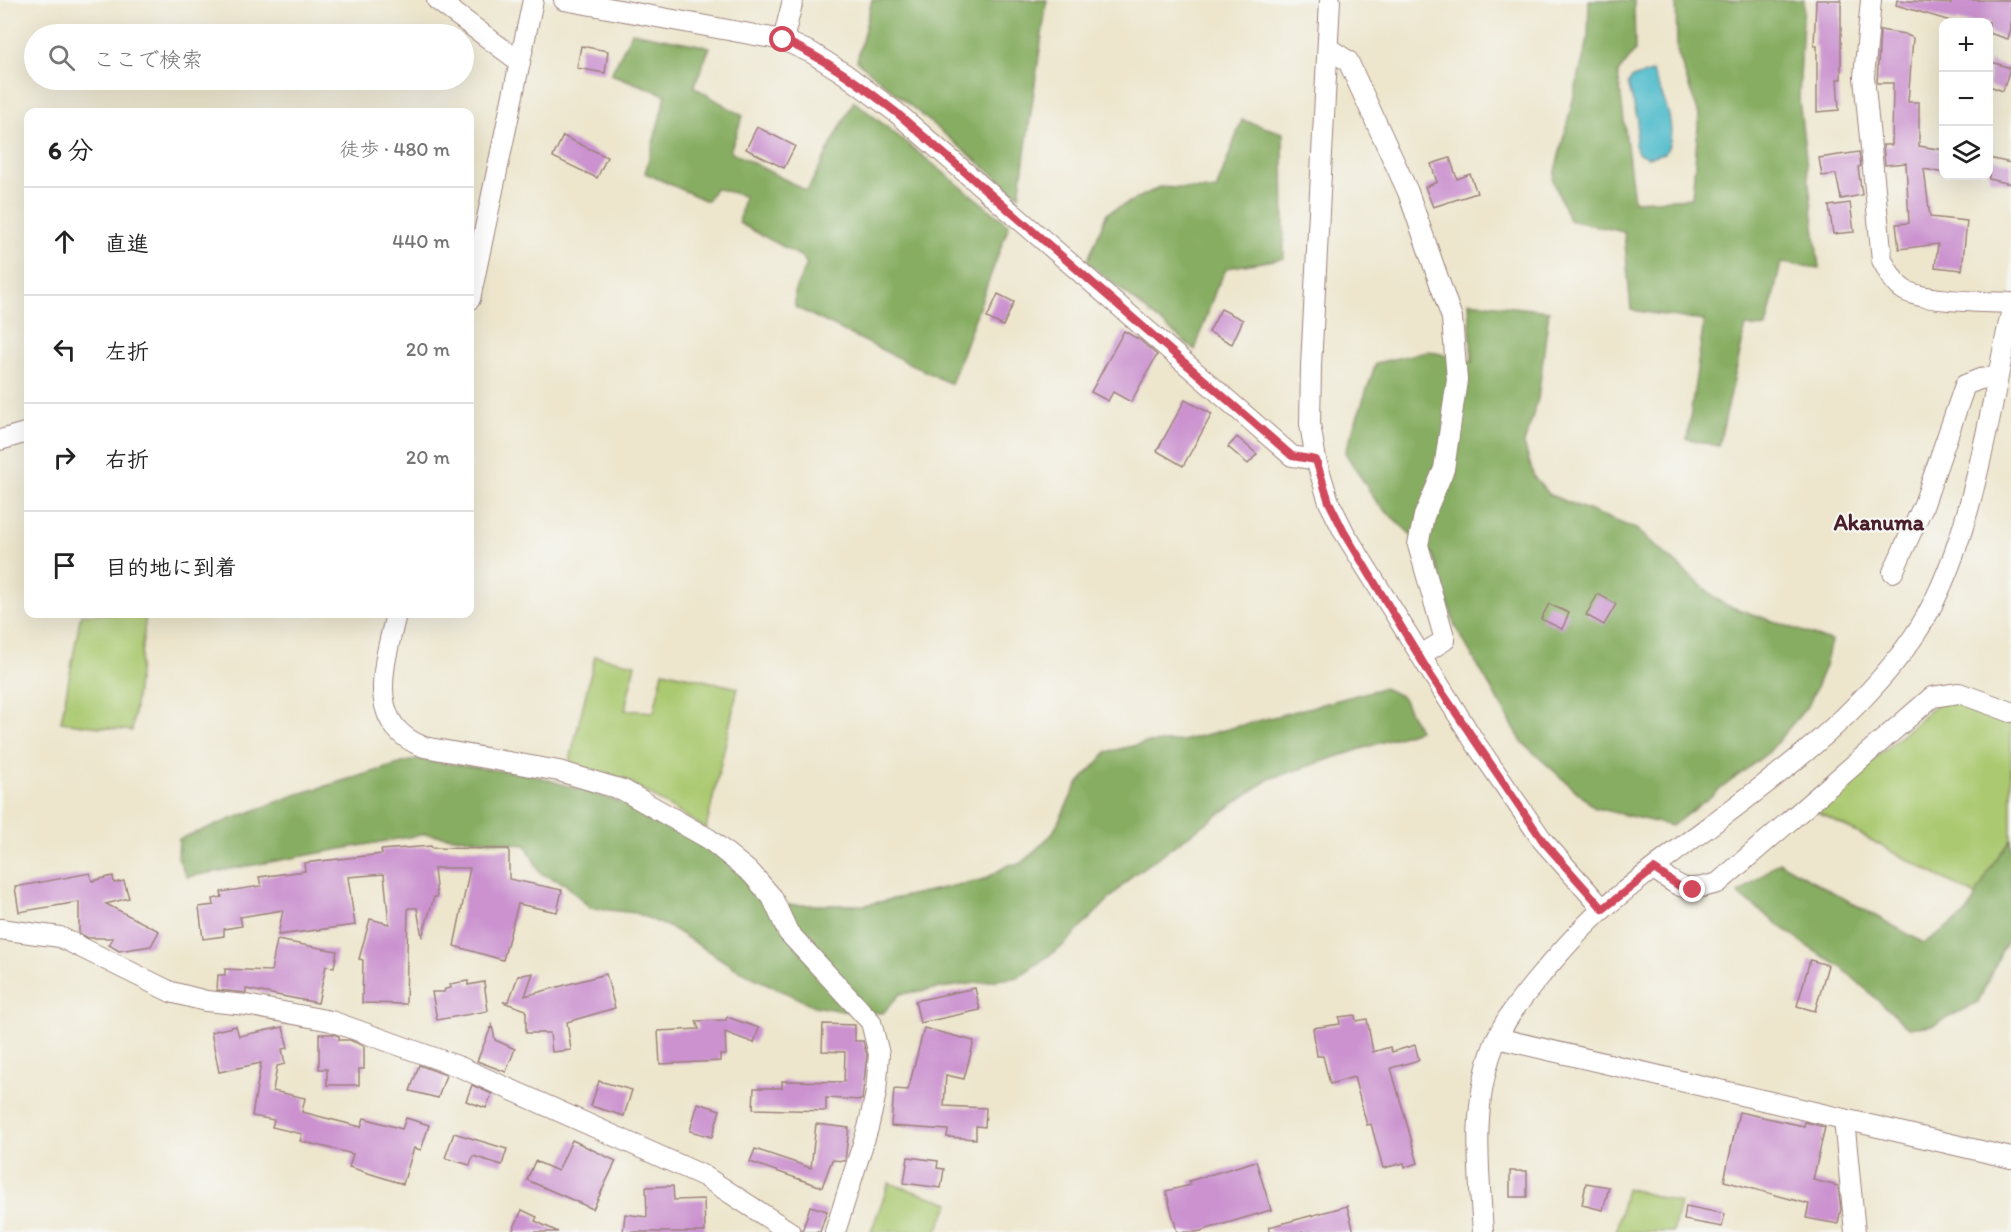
<!DOCTYPE html>
<html lang="ja">
<meta charset="utf-8">
<style>
:root{--surface:#fff;--page:#f2f2f2;--text:#222;--muted:#767676;--line:#e0e0e0}
body{margin:0;font-family:Itim,"Klee One",sans-serif;background:var(--page);color:var(--text)}
.controls{position:absolute;right:18px;top:18px;display:grid;overflow:hidden;border-radius:12px;box-shadow:0 6px 24px #0002}
.controls button{width:54px;height:54px;display:grid;place-items:center;padding:0;border:0;border-bottom:2px solid var(--line);background:var(--surface);color:var(--text);font:30px sans-serif}
.stop{position:absolute;width:18px;height:18px;margin:-14px;border:4px solid #d1495b;border-radius:50%;background:#fff}
.stop.end{background:#d1495b;border-color:#fff;box-shadow:0 2px 6px #0008}
.list{margin:0;padding:0;list-style:none}
h2{display:flex;justify-content:space-between;align-items:center;height:78px;margin:0;padding:0 24px;font-size:26px}
h2 small{font-size:20px;font-weight:400;color:var(--muted)}
.list li{display:grid;grid-template-columns:39px 1fr auto;gap:18px;align-items:center;box-sizing:border-box;height:108px;padding:0 24px;border-top:2px solid var(--line)}
.list b{display:block;font-size:22px;white-space:nowrap}
.list em{font-size:20px;font-style:normal;color:var(--muted)}
.icon{flex:none;width:33px;height:33px;fill:none;stroke:currentColor;stroke-width:2;stroke-linecap:round;stroke-linejoin:round}
.map{position:relative;flex:none;width:2011px;height:1232px;overflow:hidden}
.search{position:absolute;background:var(--surface);box-shadow:0 6px 24px #0002;left:24px;top:24px;width:450px;height:66px;display:flex;align-items:center;gap:15px;box-sizing:border-box;padding:0 21px;border-radius:33px;color:var(--muted);font-size:22px}
.panel{position:absolute;background:var(--surface);box-shadow:0 6px 24px #0002;left:24px;top:108px;width:450px;height:510px;border-radius:12px}
.map>svg:first-child{display:block}
.green{fill:#aac970;stroke:#7a744e;stroke-width:1.5}
.forest{fill:#87ad62;stroke:#686646;stroke-width:1.5}
.water{fill:#52bdcc;stroke:#4e6e7c;stroke-width:1.5}
.building{fill:#cb92cf}
.lines{fill:none;stroke-linecap:round;stroke-linejoin:round}
.minor-casing{stroke:#9c827c;stroke-width:22}
.minor{stroke:#fff;stroke-width:20}
.route{stroke:#d1495b;stroke-width:8}
.labels{text-anchor:middle;stroke-width:4.5;stroke-linejoin:round;paint-order:stroke}
.quarter-label{font-size:22px;font-weight:bold;fill:#4a1f2b;stroke:#f6f6f2}
</style>
<div class="map">
<svg width="2011" height="1232" viewBox="0 0 2011 1232">
<rect width="100%" height="100%" fill="#f6f6f2"/>
<filter id="ink" filterUnits="userSpaceOnUse"><feTurbulence type="fractalNoise" baseFrequency=".0167" numOctaves="2"/><feDisplacementMap in="SourceGraphic" scale="12" xChannelSelector="R" yChannelSelector="G"/><feConvolveMatrix kernelMatrix="1 2 1 2 8 2 1 2 1" color-interpolation-filters="sRGB"/></filter>
<filter id="wash" filterUnits="userSpaceOnUse"><feTurbulence type="fractalNoise" baseFrequency=".008" numOctaves="4" result="noise"/><feDisplacementMap in="SourceGraphic" scale="24" xChannelSelector="R" yChannelSelector="G"/><feGaussianBlur stdDeviation="1.35" result="paint"/><feColorMatrix in="noise" values="0 0 0 0 0 0 0 0 0 0 0 0 0 0 0 0 0 1.4 0 .05"/><feComposite in="paint" operator="in"/></filter>
<g filter="url(#wash)">
<rect width="100%" height="100%" fill="#ede6cd"/>
<g class="green">
<path d="M81 614H146L132 731 61 722Z"/>
<path d="M595 656 635 664 625 710 654 712 663 671 738 688 706 829 623 778 569 764Z"/>
<path d="M1958 702 2011 720V839L1976 896 1816 811 1938 703Z"/>
<path d="M889 1183 950 1203 936 1232H871Z"/>
<path d="M1626 1188 1680 1203 1673 1232H1616Z"/>
</g>
<g class="forest">
<path d="M872 0H1047L1019 196 857 61Z"/>
<path d="M1589 0H1634L1635 51 1618 73 1634 201 1692 198 1699 115 1677 51 1676 0H1804L1799 99 1819 268 1781 263 1766 328 1746 326 1719 446 1687 439 1704 321 1631 310 1624 232 1569 220 1553 180 1588 39Z"/>
<path d="M632 32 710 47 694 87 743 116 730 151 807 191 854 101 1009 225 951 384 795 307V290L807 264 802 257 739 223 744 196 715 188 707 201 645 173 666 95 611 74Z"/>
<path d="M1242 120 1283 133 1284 258 1227 268 1216 289 1195 350 1087 262 1107 213 1160 187 1216 190Z"/>
<path d="M1469 302 1549 311 1538 399 1524 444 1534 477 1550 495 1636 529 1723 604 1831 641 1825 666 1809 704 1769 752 1672 826 1595 808 1522 742 1455 626 1433 555 1378 504 1345 453 1376 363 1429 351 1472 362Z"/>
<path d="M1383 688 1402 696 1419 730 1269 779 1133 875 1063 946 1018 977 900 994 883 1013 842 1011 814 1006 740 971 673 929 636 913 590 908 565 884 540 873 526 845 425 834 187 877 178 858 179 839 295 795 416 759 533 775 652 812 713 851 785 905H865L985 879 1008 865 1022 863 1052 834 1077 785 1107 752 1145 743 1182 741Z"/>
<path d="M2011 839V939L2007 940 1978 1002 1934 1025 1909 1028 1842 968 1808 947 1738 894 1779 862 1924 943 1967 913 1992 865Z"/>
</g>
<path class="water" d="M1652 72C1662 95 1680 128 1665 153L1648 157 1638 153 1635 145 1638 120 1628 84 1632 78Z"/>
<g id="blocks">
<g class="building">
<path d="M1816 0H1841V79H1837L1839 110 1817 112V46H1814Z"/>
<path d="M1897 0 1951 4 1952 0H2011V28L2008 39 1989 33V22H1954L1896 5Z"/>
<path d="M1880 30 1905 34 1913 38 1908 102H1919V146L1944 150V173L1924 169 1930 217 1967 221 1962 270 1935 267 1938 244 1899 249 1896 224 1909 223 1906 163 1885 165 1883 145H1892L1893 83H1877Z"/>
<path d="M581 46 608 51 605 73 577 68Z"/>
<path d="M1989 61 2010 68 2003 91 1989 86Z"/>
<path d="M757 127 795 146 784 168 746 149Z"/>
<path d="M563 136 607 157 597 178 553 157Z"/>
<path d="M1859 152 1861 166 1858 167 1862 195 1841 199 1836 174 1822 176 1819 158Z"/>
<path d="M1450 158 1457 179 1470 174 1477 193 1433 207 1425 187 1437 182 1431 164Z"/>
<path d="M1989 158 2011 163V184L1989 179Z"/>
<path d="M1850 203 1854 232 1833 234 1829 206Z"/>
<path d="M998 294 1014 302 1003 326 987 318Z"/>
<path d="M1221 309 1243 320 1232 344 1209 332Z"/>
<path d="M1124 331 1140 340 1157 355 1131 402 1113 392 1108 401 1091 392Z"/>
<path d="M1185 400 1212 414 1183 466 1157 451Z"/>
<path d="M1237 437 1257 454 1248 464 1228 447Z"/>
<path d="M1598 594 1616 604 1604 625 1586 615Z"/>
<path d="M1549 604 1569 613 1562 629 1541 619Z"/>
<path d="M431 846 432 848 509 849V879L562 890 557 912 518 904 503 960 454 946 470 868H434L437 897H434L422 937 417 908H408L406 1004 362 1003 363 960 359 959 370 919 389 924 384 874 348 877 355 925 278 935 283 910 240 917 242 926 224 929V936L203 939 199 907 214 905 213 899 222 897 221 892 261 886 259 877 305 871 304 863 382 854 381 850Z"/>
<path d="M90 873 92 881 113 876 114 883 124 881 129 898 106 904 159 931 151 946 119 951 109 945 113 938H88L79 933V902L19 912 15 887Z"/>
<path d="M277 940 337 951 334 967 326 966 318 1003 246 989V993L217 990 218 975H225V969L271 971Z"/>
<path d="M1810 960 1828 965 1815 1011 1797 1006Z"/>
<path d="M533 973 525 996 606 974 615 1008 567 1022 571 1050 552 1052 550 1033H526V1010L503 1002 509 1001 518 976Z"/>
<path d="M468 981V985L484 982 488 1011 437 1020 432 992H444L445 989 451 988 450 984Z"/>
<path d="M975 988 980 1010 920 1023 915 1001Z"/>
<path d="M1355 1015 1356 1021 1367 1019 1373 1052 1390 1047 1392 1052 1415 1045 1419 1060 1391 1068 1418 1163 1405 1167 1404 1163 1383 1168 1371 1124 1367 1125 1354 1077 1330 1084 1323 1056H1317L1313 1028 1340 1024 1339 1017Z"/>
<path d="M727 1017 759 1028 754 1043 725 1032 726 1055H720V1061L660 1064 658 1031 699 1029 696 1021 726 1020Z"/>
<path d="M823 1024 855 1025V1041H863L867 1055 862 1100 826 1098V1111L753 1109 754 1088H782V1081L844 1082 845 1052 822 1051Z"/>
<path d="M492 1025 495 1040 515 1049 506 1072 477 1061Z"/>
<path d="M236 1026 239 1036 283 1027 288 1048 282 1049 285 1064 277 1066 273 1091 305 1098 302 1112 361 1127 364 1118 402 1129 406 1118 429 1125 421 1150 414 1148 403 1184 349 1167 353 1154 300 1141 302 1134 272 1127 274 1120 252 1116 261 1063 219 1072 211 1032Z"/>
<path d="M924 1028 974 1041 964 1079 946 1075 944 1106 986 1108 985 1127 976 1126V1139L947 1137 948 1130 891 1126 894 1089 908 1090Z"/>
<path d="M319 1034H333L339 1036V1040H350L364 1046V1069H359V1085H327V1069H319Z"/>
<path d="M419 1065 446 1075 438 1098 410 1091Z"/>
<path d="M599 1081 632 1090 624 1116 591 1106Z"/>
<path d="M472 1085 492 1094 486 1108 466 1101Z"/>
<path d="M698 1103 720 1110 712 1137 690 1131Z"/>
<path d="M1739 1112 1804 1126 1805 1122 1825 1127 1813 1180 1838 1186 1841 1209 1838 1224 1806 1218 1809 1204 1724 1181Z"/>
<path d="M816 1124 849 1128 845 1161 832 1160 822 1187 750 1162 755 1149 811 1168Z"/>
<path d="M454 1133 507 1149 502 1165 473 1156 470 1165 445 1158Z"/>
<path d="M572 1140 616 1161 593 1209 527 1180 535 1161 558 1171Z"/>
<path d="M908 1157 938 1161 937 1168 944 1169 941 1188 904 1183Z"/>
<path d="M1256 1161 1271 1210 1197 1232H1177L1166 1191 1191 1185 1189 1181Z"/>
<rect x="1510" y="1171" width="17" height="26"/>
<path d="M1586 1183 1609 1187 1603 1210 1582 1205Z"/>
<path d="M673 1186 674 1200 704 1199 705 1232H623L625 1214 647 1217 646 1187Z"/>
<path d="M810 1206 827 1211 820 1232H802Z"/>
<path d="M1347 1206 1354 1232H1270L1269 1227Z"/>
<path d="M1686 1206 1725 1214 1722 1227 1684 1220Z"/>
<path d="M522 1210 537 1217 535 1221 558 1232H512Z"/>
</g>
</g>
</g>
<g filter="url(#ink)">
<use href="#blocks" fill-opacity="0" stroke="#9c827c" stroke-width="1.5"/>
<g class="lines">
<defs>
<g id="minor">
<path d="M437 0 520 62"/>
<path d="M564 0 783 40 812 53 845 74 897 113 1292 456 1316 460"/>
<path d="M1330 0 1311 366 1310 424 1316 460 1329 502 1344 532 1476 744 1543 841 1603 909"/>
<path d="M1871 0 1864 77 1882 260C1888 270 1893 283 1904 290 1923 302 1987 302 2011 303"/>
<path d="M783 40 793 0"/>
<path d="M1328 48 1348 61 1408 192 1452 318 1457 380 1444 469 1424 516 1418 545 1445 640 1421 655"/>
<path d="M470 299 533 0"/>
<path d="M0 440 28 432"/>
<path d="M1893 572 1924 504 1965 385 1980 379 1996 377"/>
<path d="M396 614C385 662 363 724 424 747L559 771 623 790 709 839 752 874 772 897 788 932 871 1022 879 1054 876 1093 868 1128 835 1232"/>
<path d="M1654 869C1683 889 1683 893 1718 883L1932 697 1959 693 2011 712"/>
<path d="M0 929 60 937 171 992 206 1001 246 1005 331 1021 460 1067 704 1176 790 1232"/>
<path d="M1497 1038 2011 1158"/>
<path d="M1844 1119 1855 1232"/>
<path d="M1483 1232C1479 1171 1471 1107 1493 1048 1503 1019 1527 992 1546 969 1564 948 1583 926 1604 908 1708 819 1832 753 1912 639 1971 555 1989 413 2011 313"/>
</g>
</defs>
<use href="#minor" class="minor-casing"/>
<use href="#minor" class="minor"/>
</g>
</g>
<g class="lines" filter="url(#ink)">
<path class="route" d="M783 40C826 59 861 85 897 113L1292 456 1316 460 1329 502 1344 532 1431 676 1543 841 1603 909 1654 869 1679 886 1693 890"/>
</g>
<g class="labels">
<g class="quarter-label">
<text x="1879" y="530">Akanuma</text>
</g>
</g>
</svg>
<div class="controls">
<button>+</button>
<button>−</button>
<button><svg class="icon" aria-label="layers" viewBox="0 0 24 24"><path d="M12 4l9 5-9 5-9-5zM3 14l9 5 9-5"/></svg></button>
</div>
<div class="stop" style="left:783px;top:40px"></div>
<div class="stop end" style="left:1693px;top:890px"></div>
<div class="search"><svg class="icon" aria-label="search" viewBox="0 0 24 24"><circle cx="10" cy="10" r="6"/><path d="M15 15l6 6"/></svg>ここで検索</div>
<section class="panel">
<h2>6 分<small>徒歩 · 480 m</small></h2>
<ul class="list">
<li><svg class="icon" aria-label="ahead" viewBox="0 0 24 24"><path d="M12 20V5M6 11l6-6 6 6"/></svg><div><b>直進</b></div><em>440 m</em></li>
<li><svg class="icon" aria-label="left" viewBox="0 0 24 24"><path d="M17 20v-9H6M10 6l-5 5 5 5"/></svg><div><b>左折</b></div><em>20 m</em></li>
<li><svg class="icon" aria-label="right" viewBox="0 0 24 24"><path d="M7 20v-9h11M14 6l5 5-5 5"/></svg><div><b>右折</b></div><em>20 m</em></li>
<li><svg class="icon" aria-label="arrive" viewBox="0 0 24 24"><path d="M6 21V4h12l-3 4 3 4H6"/></svg><div><b>目的地に到着</b></div></li>
</ul>
</section>
</div>
